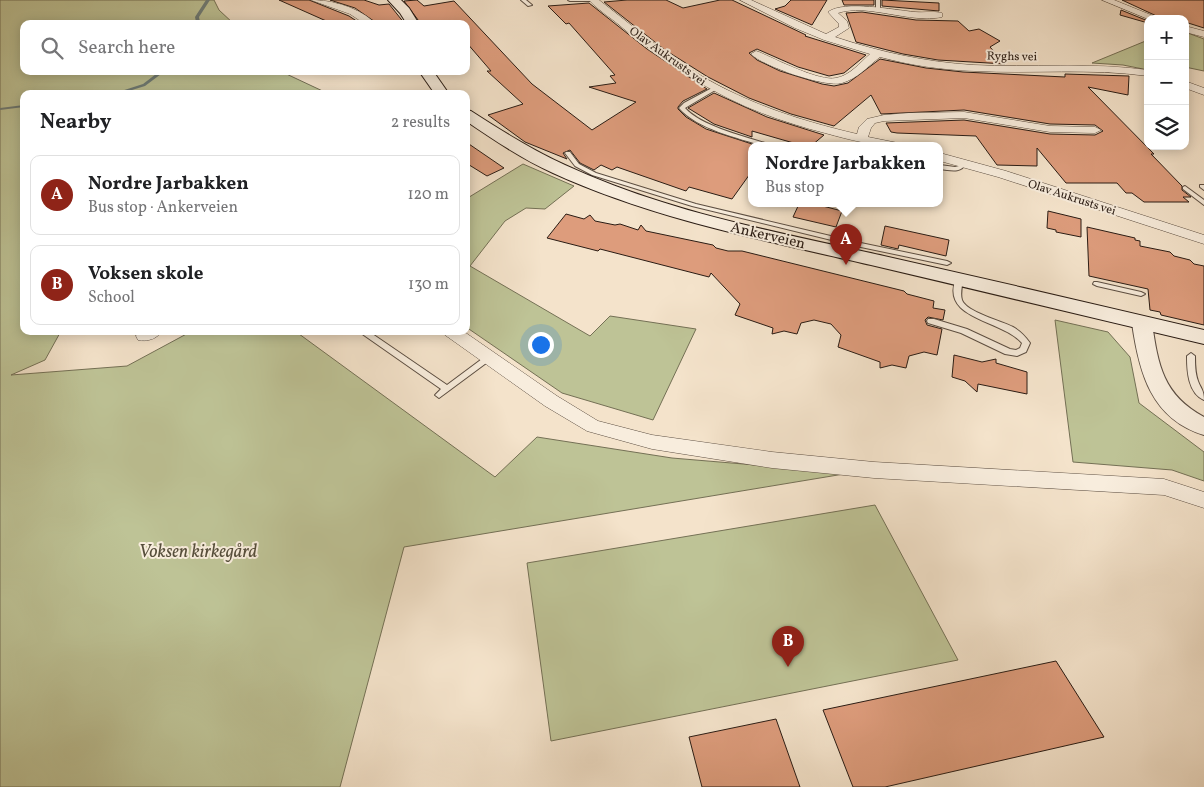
<!DOCTYPE html>
<meta charset="utf-8">
<style>
:root{--surface:#fff;--page:#f6f6f6;--text:#202124;--muted:#757577;--line:#e0e0e0;--accent:#8f2418}
body{margin:0;font-family:Vollkorn,serif;background:var(--page);color:var(--text)}
.controls{position:absolute;right:15px;top:15px;display:grid;overflow:hidden;border-radius:10px;box-shadow:0 2px 12px #0003}
.controls button{width:45px;height:45px;display:grid;place-items:center;padding:0;border:0;border-bottom:1px solid var(--line);background:var(--surface);color:var(--text);font:25px sans-serif}
.you{position:absolute;left:540px;top:344px;width:18px;height:18px;margin:-12px;border:4px solid #fff;border-radius:50%;background:#1a73e8;box-shadow:0 0 0 8px #1a73e833}
.badge{display:grid;place-items:center;width:32px;height:32px;border-radius:50%;background:var(--accent);color:#fff;font-size:16px;font-weight:700}
.pin{position:absolute;translate:-50% -41px;filter:drop-shadow(0 1px 2px #0008)}
.pin::after{content:'';position:absolute;top:26px;width:18px;height:15px;background:inherit;clip-path:polygon(0 0,100% 0,50% 100%)}
.popup{position:absolute;left:748px;top:142px;width:195px;height:65px;box-sizing:border-box;display:grid;place-content:center;border-radius:10px;background:var(--surface);filter:drop-shadow(0 1px 4px #0005);font-size:16px;white-space:nowrap;color:var(--muted)}
.popup b{font-size:19px;color:var(--text)}
.popup::after{content:'';position:absolute;left:50%;top:100%;margin-left:-10px;border:10px solid transparent;border-top-color:var(--surface)}
.list{margin:0;padding:0;list-style:none}
h2{display:flex;justify-content:space-between;align-items:center;height:65px;margin:0;padding:0 20px;font-size:21px}
h2 small{font-size:16px;font-weight:400;color:var(--muted)}
.list li{display:grid;grid-template-columns:32px 1fr auto;gap:15px;align-items:center;box-sizing:border-box;height:80px;margin:0 10px 10px;padding:0 10px;border:1px solid var(--line);border-radius:10px}
.list b{display:block;font-size:19px;white-space:nowrap}
.list p{margin:0;font-size:16px;white-space:nowrap;color:var(--muted)}
.list em{font-size:16px;font-style:normal;color:var(--muted)}
.icon{flex:none;width:28px;height:28px;fill:none;stroke:currentColor;stroke-width:2;stroke-linecap:round;stroke-linejoin:round}
.map{position:relative;flex:none;width:1204px;height:787px;overflow:hidden}
.search{position:absolute;background:var(--surface);box-shadow:0 2px 12px #0003;left:20px;top:20px;width:450px;height:55px;display:flex;align-items:center;gap:12px;box-sizing:border-box;padding:0 18px;border-radius:10px;color:var(--muted);font-size:19px}
.panel{position:absolute;background:var(--surface);box-shadow:0 2px 12px #0003;left:20px;top:90px;width:450px;height:245px;border-radius:10px}
.map>svg:first-child{display:block}
.green{fill:#bec396;stroke:#747055}
.lines{fill:none;stroke-linecap:round;stroke-linejoin:round}
.stream{fill:#6e7d79;fill-rule:evenodd}
.building{fill:#dd9c7c;stroke:#2a1c14}
.service-casing{stroke:#5c4e42;stroke-width:2}
.minor-casing{stroke:#5c4e42;stroke-width:1}
.tertiary-casing{stroke:#5c4e42;stroke-width:2}
.secondary-casing{stroke:#2a1c14;stroke-width:2}
.service{fill:#f8eddd;fill-rule:evenodd}
.minor{fill:#f8eddd;fill-rule:evenodd}
.tertiary{fill:#f8eddd;fill-rule:evenodd}
.secondary{fill:#f8eddd;fill-rule:evenodd}
.labels{text-anchor:middle;stroke-width:4;stroke-linejoin:round;paint-order:stroke}
.far-street-label{font-size:12px;fill:#2a1c14;stroke:#f8eddd}
.street-label{font-size:15px;fill:#2a1c14;stroke:#f8eddd}
.near-park-label{font-size:18px;font-style:italic;fill:#564e3b;stroke:#f8eddd}
</style>
<div class="map">
<svg width="1204" height="787" viewBox="0 0 1204 787">
<rect width="100%" height="100%" fill="#f4e3cb"/>
<filter id="stains"><feTurbulence type="fractalNoise" baseFrequency=".004" numOctaves="4"/><feColorMatrix values="0 0 0 0 .2 0 0 0 0 .09 0 0 0 0 .02 0 0 0 .5 -.17"/></filter>
<radialGradient id="worn" r=".72"><stop offset=".6" stop-color="#630" stop-opacity="0"/><stop offset="1" stop-color="#630" stop-opacity=".3"/></radialGradient>
<g class="green">
<path d="M0 0H214L219 10 234 24H24V71H280L329 94H24V331H61L45 360 11 375 127 366 192 331H295L495 477 537 437 672 458 850 473 404 547 340 787H0Z"/>
<path d="M1185 32 1204 39V71L1185 67Z"/>
<path d="M1148 40V70L1123 65 1092 63Z"/>
<path d="M523 164 574 186 545 209 526 208 505 221 470 266 590 336 610 316 696 329 653 420 562 393 466 327V199Z"/>
<path d="M1055 320 1108 332 1130 357 1139 403 1204 452V481L1172 470 1073 462Z"/>
<path d="M875 505 958 660 551 741 527 563Z"/>
</g>
<g class="lines">
<g class="stream">
<path d="M206 0H210L199 17 200 22 198 24H194L196 22 195 17Z"/>
<path d="M160 71H165L145 86 119 94H112L143 84Z"/>
<path d="M24 105V107L0 110V108Z"/>
</g>
</g>
<g class="building">
<path d="M279 0H309L349 16 361 24H333Z"/>
<path d="M330 0H364L379 5 389 4 405 24H378L355 8Z"/>
<path d="M417 0 424 6 454 1 532 84 592 130 636 102 589 87 616 83 610 76 615 75 569 23 566 24 548 6 589 3 647 49 707 89 683 101 678 107V109L686 117 706 129 752 144V171L732 199 689 187 686 191 617 167 612 170 601 165 594 170 580 163 570 150 563 153 567 159 525 142 488 115 523 104 487 71H491L466 42V24H421L404 1Z"/>
<path d="M627 0H666L683 8 720 0H732L806 35 805 36 866 55 844 73 829 76 798 67 757 49 749 53 757 60 780 71 822 84 834 86 848 83 880 59 926 68 963 72 1065 77V74L1129 76 1128 95 1088 87 1154 154H1151L1182 186V190L1191 197H1183L1189 202H1144L1132 193H1126L1117 183H1066L1037 148V166L997 165 976 136 897 133 891 132 886 123 964 120 1050 134 1095 135 1103 131 1095 125 1050 124 964 110 881 114 871 95 834 126 791 114 749 98 708 77 665 50 604 2Z"/>
<path d="M791 0H827L812 25 775 9 785 6Z"/>
<path d="M842 0H874V5H844Z"/>
<path d="M882 0 939 3V11L882 6Z"/>
<path d="M1122 0H1204V28L1185 22V19H1163Z"/>
<path d="M1121 10 1148 21V23L1120 15Z"/>
<path d="M862 12 916 20 958 21 969 31 979 29 1000 41 990 47 1005 64 938 60 903 54 856 42 846 13Z"/>
<path d="M714 93 767 117 824 135 811 146H804L752 131V137L714 124 688 108Z"/>
<path d="M466 142 504 168 487 176 466 163Z"/>
<path d="M799 204H815L842 211 836 227 793 217Z"/>
<path d="M1048 211 1081 219V237L1056 232V230L1047 228Z"/>
<path d="M566 214 584 219 590 215 595 221 615 225 620 224 638 230 641 225 646 231 713 245 716 248 728 251H742L904 291 907 294 934 301 933 308 945 310 943 320 928 317 925 320 927 325 942 329 937 355 924 352 909 356 906 368 892 365 880 368V362L838 347 841 335 831 324 814 320 801 323 797 334 784 331 772 334 773 328 735 315 740 304 711 273 709 277 600 249 598 251 547 238Z"/>
<path d="M885 226 949 240 946 256 899 245 898 249 881 245Z"/>
<path d="M1087 227 1135 238V240L1140 241V246L1170 252 1174 256 1190 260 1194 264 1204 266V325L1161 315 1160 312 1150 310 1148 289 1089 276Z"/>
<path d="M954 355 982 362 996 359V363L1027 372V394L978 384 977 392 965 381 952 377Z"/>
<path d="M1056 661 1104 737 885 787H853L823 710Z"/>
<path d="M776 719 800 787H702L689 737Z"/>
</g>
<g class="lines">
<defs>
<g id="service">
<path d="M521 0H526L532 5 528 6Z"/>
<path d="M568 0H593L591 1H570Z"/>
<path d="M876 0H880V9L876 8Z"/>
<path d="M712 88 717 89 685 108C702 127 747 137 771 145L772 146H764C738 138 697 129 679 108L684 103Z"/>
<path d="M566 152H570L579 164 596 173 696 204 856 242 947 261 951 263 947 265 856 246 692 206 592 175 575 166 565 153Z"/>
<path d="M963 161 966 163C961 174 950 170 940 169V165L955 167 959 166 961 162Z"/>
<path d="M1200 185H1204V190L1200 187Z"/>
<path d="M1185 186 1204 200V205L1183 189V187Z"/>
<path d="M956 278H962L963 280C962 286 960 294 962 300 966 312 1002 321 1013 327 1020 331 1025 336 1030 343L1026 352 1017 356 1005 354 961 333 928 323 927 321 928 319H934L967 329 1010 349 1016 350 1020 348 1022 343C1001 319 940 320 956 278Z"/>
<path d="M1094 282H1097L1141 292 1145 294 1141 296 1097 286 1093 284Z"/>
<path d="M358 331H368L447 385 486 356 489 355 493 358 439 398 435 395 441 389Z"/>
<path d="M1191 353 1195 356C1195 364 1195 373 1198 381 1201 389 1204 390 1204 400 1188 393 1187 371 1187 356Z"/>
</g>
<g id="minor">
<path d="M311 0C333 0 360 8 376 24H365L350 14Z"/>
<path d="M589 0H599C628 22 656 47 687 67 739 101 797 120 857 134L859 127 867 119 884 115 909 113 964 112 1050 126 1095 127 1101 130 1095 133 1050 132 964 118 884 121 875 123 871 128 868 137 898 143 900 146C874 146 850 140 825 133 742 112 690 82 624 29 613 19 599 11 589 0Z"/>
<path d="M740 0H751L826 34 839 27V24L828 12C844 0 894 10 915 12 924 13 934 11 942 13V17C910 24 867 3 838 13L847 21 849 28 835 37C880 52 925 62 973 65 1031 68 1089 62 1148 70V76C1090 68 1033 74 975 71 943 70 910 65 880 57 868 66 857 79 842 83 825 88 763 66 751 54L756 51 759 52C775 59 820 82 836 78 849 76 860 63 870 54L824 40 795 28Z"/>
<path d="M1102 0H1114L1161 19H1148Z"/>
<path d="M1185 26 1204 31V37L1185 32Z"/>
<path d="M1185 81 1204 88V95L1185 88Z"/>
<path d="M940 153 1006 171 1204 235V244L998 177 940 161Z"/>
<path d="M140 331H162C157 339 147 342 138 340L136 336Z"/>
<path d="M443 331H463L557 396 598 421 652 435 772 452 874 462 1164 479 1204 492V508L1164 495 874 478 772 468 652 449 587 431 545 406 445 335Z"/>
</g>
<path id="tertiary" d="M1142 317 1149 318 1152 323C1158 365 1163 395 1204 417V435C1151 419 1139 372 1132 323L1135 318Z"/>
<g id="secondary">
<path d="M388 0H401L409 8 419 24H407L400 13Z"/>
<path d="M419 71H433L449 94H435Z"/>
<path d="M466 110 471 111C502 131 532 150 565 165 666 212 776 232 884 256 991 280 1097 305 1204 330V344C1093 318 982 291 871 265 763 240 654 219 553 173 522 159 494 140 466 121Z"/>
</g>
</defs>
<use href="#service" class="service-casing"/>
<use href="#minor" class="minor-casing"/>
<use href="#tertiary" class="tertiary-casing"/>
<use href="#secondary" class="secondary-casing"/>
<use href="#service" class="service"/>
<use href="#minor" class="minor"/>
<use href="#tertiary" class="tertiary"/>
<use href="#secondary" class="secondary"/>
</g>
<g class="labels">
<g class="far-street-label">
<text transform="translate(668 56) rotate(36)" y="4">Olav Aukrusts vei</text>
<text transform="translate(1012 56) rotate(1)" y="4">Ryghs vei</text>
<text transform="translate(1072 197) rotate(18)" y="4">Olav Aukrusts vei</text>
</g>
<g class="street-label">
<text transform="translate(768 235) rotate(13)" y="5">Ankerveien</text>
</g>
<g class="near-park-label">
<text x="198" y="557">Voksen kirkegård</text>
</g>
</g>
<rect width="100%" height="100%" filter="url(#stains)"/>
<rect width="100%" height="100%" fill="url(#worn)"/>
</svg>
<div class="controls">
<button>+</button>
<button>−</button>
<button><svg class="icon" aria-label="layers" viewBox="0 0 24 24"><path d="M12 4l9 5-9 5-9-5zM3 14l9 5 9-5"/></svg></button>
</div>
<div class="you"></div>
<div class="pin badge" style="left:846px;top:265px">A</div>
<div class="popup"><b>Nordre Jarbakken</b>Bus stop</div>
<div class="pin badge" style="left:788px;top:667px">B</div>
<div class="search"><svg class="icon" aria-label="search" viewBox="0 0 24 24"><circle cx="10" cy="10" r="6"/><path d="M15 15l6 6"/></svg>Search here</div>
<section class="panel">
<h2>Nearby<small>2 results</small></h2>
<ul class="list">
<li><span class="badge">A</span><div><b>Nordre Jarbakken</b><p>Bus stop · Ankerveien</p></div><em>120 m</em></li>
<li><span class="badge">B</span><div><b>Voksen skole</b><p>School</p></div><em>130 m</em></li>
</ul>
</section>
</div>
